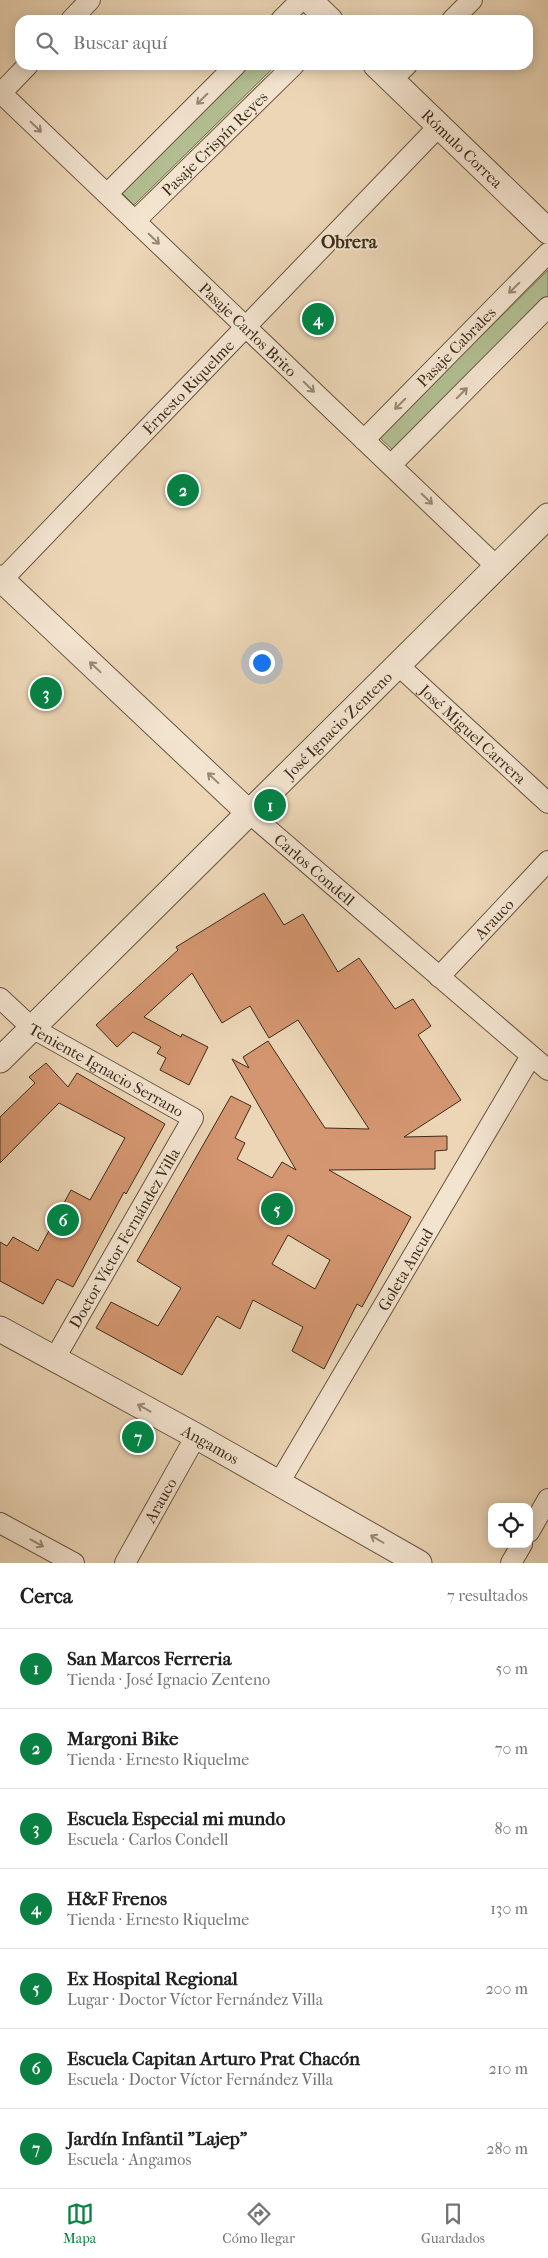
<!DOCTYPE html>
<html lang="es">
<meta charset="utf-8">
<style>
:root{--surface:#fff;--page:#f2f2f2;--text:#202124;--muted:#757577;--line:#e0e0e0;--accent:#0b8043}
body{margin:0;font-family:"IM FELL French Canon",serif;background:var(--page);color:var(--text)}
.controls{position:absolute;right:15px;bottom:15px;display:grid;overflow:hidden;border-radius:10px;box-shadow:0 2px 12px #0003}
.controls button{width:45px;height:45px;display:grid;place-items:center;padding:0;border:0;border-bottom:1px solid var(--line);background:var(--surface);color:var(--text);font:25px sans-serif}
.you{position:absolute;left:261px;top:662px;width:18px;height:18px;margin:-12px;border:4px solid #fff;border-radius:50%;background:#1a73e8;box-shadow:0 0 0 8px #1a73e833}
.badge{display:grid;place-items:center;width:32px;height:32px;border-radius:50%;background:var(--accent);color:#fff;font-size:16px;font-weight:700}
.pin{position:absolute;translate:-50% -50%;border:2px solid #fff;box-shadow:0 1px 5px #0006}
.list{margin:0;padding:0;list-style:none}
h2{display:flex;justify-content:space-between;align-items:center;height:65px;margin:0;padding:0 20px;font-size:21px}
h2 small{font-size:16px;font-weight:400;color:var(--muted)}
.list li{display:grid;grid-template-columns:32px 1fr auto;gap:15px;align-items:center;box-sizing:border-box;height:80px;padding:0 20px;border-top:1px solid var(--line)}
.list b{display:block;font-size:19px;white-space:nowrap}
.list p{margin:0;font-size:16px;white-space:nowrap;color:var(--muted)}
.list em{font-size:16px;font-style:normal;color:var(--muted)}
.icon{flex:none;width:28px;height:28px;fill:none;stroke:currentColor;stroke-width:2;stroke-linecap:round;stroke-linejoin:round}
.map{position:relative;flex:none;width:548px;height:1563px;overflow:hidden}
.search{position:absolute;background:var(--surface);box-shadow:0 2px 12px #0003;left:15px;right:15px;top:15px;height:55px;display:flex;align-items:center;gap:12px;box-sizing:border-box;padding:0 18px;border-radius:15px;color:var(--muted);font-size:19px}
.sheet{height:625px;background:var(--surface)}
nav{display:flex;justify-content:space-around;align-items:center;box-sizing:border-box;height:70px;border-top:1px solid var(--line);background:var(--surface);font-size:14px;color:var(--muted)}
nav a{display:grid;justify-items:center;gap:2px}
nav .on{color:var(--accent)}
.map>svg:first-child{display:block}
.green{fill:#b2bf92;stroke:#787656}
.building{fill:#d49670;stroke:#3d2c1a;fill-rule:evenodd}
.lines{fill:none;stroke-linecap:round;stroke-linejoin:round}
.minor-casing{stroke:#695641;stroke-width:22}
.tertiary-casing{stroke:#695641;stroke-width:27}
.minor{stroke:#f3e4d0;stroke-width:20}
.tertiary{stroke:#f3e4d0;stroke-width:25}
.oneway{stroke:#988875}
.labels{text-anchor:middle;stroke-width:4;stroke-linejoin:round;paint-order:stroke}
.street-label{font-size:16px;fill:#3d2c1a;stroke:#f3e4d0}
.neighbourhood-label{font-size:18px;font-weight:bold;fill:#3d2c1a;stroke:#f3e4d0}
</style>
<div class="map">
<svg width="548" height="1563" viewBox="0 0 548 1563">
<rect width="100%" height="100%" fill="#ecd6b6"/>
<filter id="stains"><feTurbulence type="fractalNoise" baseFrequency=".004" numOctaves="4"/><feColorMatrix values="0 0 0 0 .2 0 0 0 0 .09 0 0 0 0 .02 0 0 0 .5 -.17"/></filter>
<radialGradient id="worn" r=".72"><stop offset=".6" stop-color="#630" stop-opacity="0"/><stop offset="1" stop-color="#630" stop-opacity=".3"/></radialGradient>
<g class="green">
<path d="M248 65H276L134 205 120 191Z"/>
<path d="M548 270V297L393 450 379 437Z"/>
</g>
<g class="building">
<path d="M264 893 284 925 303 914 338 972 359 958 395 1009 413 999 431 1026 418 1035 461 1100 404 1137 447 1136V1150L435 1151V1169L329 1170 411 1217 362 1307 357 1304 324 1369 292 1351 303 1327 253 1300 240 1329 217 1316 182 1375 96 1328 111 1302 158 1326 181 1288 137 1261 231 1096 251 1106 235 1138 245 1143 237 1159 272 1178 282 1162 296 1170 232 1059 249 1068 243 1057 268 1041 325 1128 369 1129 298 1020 269 1038 250 1006 222 1023 192 973 144 1017 181 1037 182 1034 208 1047 189 1085 160 1070 166 1058 157 1053 161 1047 133 1032 117 1047 96 1025 178 950 176 947ZM288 1235 330 1260 315 1289 272 1264Z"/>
<path d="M46 1063 68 1087 77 1073 165 1124 126 1194 124 1192 73 1287 57 1279 43 1304 0 1281V1242L7 1246 13 1237 38 1251 71 1190 90 1200 125 1138 59 1103 0 1163V1117L35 1083 29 1077Z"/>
</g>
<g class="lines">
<defs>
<g id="minor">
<path d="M71 20 90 0"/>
<path d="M281 20 301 0"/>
<path d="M452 20 472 0"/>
<path d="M391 80 407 65"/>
<path id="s1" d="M1 93 497 567"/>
<path d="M0 94 28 65"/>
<path d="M107 194 236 65"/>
<path id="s2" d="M135 221 294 65"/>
<path id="s3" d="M364 440 548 253"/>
<path d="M391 465 548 307"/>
<path id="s4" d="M0 582 439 126"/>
<path id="s5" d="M398 665 548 803"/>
<path id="s6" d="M248 812 548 1070"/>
<path id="s7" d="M439 977 548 861"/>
<path id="s8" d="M0 998 32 1028 193 1118 55 1358"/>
<path id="s9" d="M279 1483 531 1056"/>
<path d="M0 1523 74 1563"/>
<path d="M529 1532 548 1499"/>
<path id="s10" d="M125 1563 196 1436"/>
<path d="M511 1563 522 1544"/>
</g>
<g id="tertiary">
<path d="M309 0 330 20"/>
<path id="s11" d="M376 65 548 231"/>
<path d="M0 578 248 812"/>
<path id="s12" d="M0 1060 548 516"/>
<path id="s13" d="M0 1329 196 1436 419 1563"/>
</g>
</defs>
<use href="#minor" class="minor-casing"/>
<use href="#tertiary" class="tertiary-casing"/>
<use href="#minor" class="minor"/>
<use href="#tertiary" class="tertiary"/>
</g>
<defs><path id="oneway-shaft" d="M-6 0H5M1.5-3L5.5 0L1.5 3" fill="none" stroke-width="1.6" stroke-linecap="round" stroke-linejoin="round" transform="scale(1.25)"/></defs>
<g class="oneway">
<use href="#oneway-shaft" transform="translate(202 99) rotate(135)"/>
<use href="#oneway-shaft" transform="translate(36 127) rotate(44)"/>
<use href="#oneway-shaft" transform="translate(154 239) rotate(44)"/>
<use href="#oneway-shaft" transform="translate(514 288) rotate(135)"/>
<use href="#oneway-shaft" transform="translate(309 387) rotate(44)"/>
<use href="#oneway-shaft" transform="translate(462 393) rotate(-45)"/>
<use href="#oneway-shaft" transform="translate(400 404) rotate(135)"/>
<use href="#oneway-shaft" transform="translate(427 499) rotate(44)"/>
<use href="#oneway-shaft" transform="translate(95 667) rotate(-137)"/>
<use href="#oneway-shaft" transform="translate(213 778) rotate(-137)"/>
<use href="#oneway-shaft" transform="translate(144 1408) rotate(-151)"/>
<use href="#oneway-shaft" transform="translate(377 1539) rotate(-150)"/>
<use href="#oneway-shaft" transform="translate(37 1543) rotate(29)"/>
</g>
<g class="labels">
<g class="street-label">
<text dy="6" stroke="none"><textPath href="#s2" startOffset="111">Pasaje Crispín Reyes</textPath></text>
<text dy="6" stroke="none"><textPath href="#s11" startOffset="120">Rómulo Correa</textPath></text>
<text dy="6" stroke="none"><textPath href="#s1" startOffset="342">Pasaje Carlos Brito</textPath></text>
<text dy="6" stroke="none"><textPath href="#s3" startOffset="131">Pasaje Cabrales</textPath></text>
<text dy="6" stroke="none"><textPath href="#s4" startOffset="271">Ernesto Riquelme</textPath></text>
<text dy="6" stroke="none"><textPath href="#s12" startOffset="476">José Ignacio Zenteno</textPath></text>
<text dy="6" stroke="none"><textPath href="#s5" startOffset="102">José Miguel Carrera</textPath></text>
<text dy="6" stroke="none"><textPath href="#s6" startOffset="88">Carlos Condell</textPath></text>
<text dy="6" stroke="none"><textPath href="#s7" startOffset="80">Arauco</textPath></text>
<text dy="6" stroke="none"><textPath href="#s8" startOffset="129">Teniente Ignacio Serrano</textPath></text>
<text transform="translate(124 1238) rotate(-60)" y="6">Doctor Víctor Fernández Villa</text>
<text dy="6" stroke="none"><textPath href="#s9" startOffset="248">Goleta Ancud</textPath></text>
<text dy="6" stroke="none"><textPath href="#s13" startOffset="240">Angamos</textPath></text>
<text dy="6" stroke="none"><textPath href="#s10" startOffset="72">Arauco</textPath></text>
</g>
<g class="neighbourhood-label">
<text x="349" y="248">Obrera</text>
</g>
</g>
<rect width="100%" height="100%" filter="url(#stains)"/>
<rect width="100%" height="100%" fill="url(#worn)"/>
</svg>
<div class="controls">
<button><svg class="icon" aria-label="locate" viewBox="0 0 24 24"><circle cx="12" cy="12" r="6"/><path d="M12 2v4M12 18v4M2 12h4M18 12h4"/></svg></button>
</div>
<div class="you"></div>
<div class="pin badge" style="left:270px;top:805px">1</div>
<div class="pin badge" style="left:183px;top:490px">2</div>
<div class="pin badge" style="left:46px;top:693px">3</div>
<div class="pin badge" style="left:318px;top:319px">4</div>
<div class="pin badge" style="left:277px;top:1209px">5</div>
<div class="pin badge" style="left:63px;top:1220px">6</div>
<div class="pin badge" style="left:138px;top:1437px">7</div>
<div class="search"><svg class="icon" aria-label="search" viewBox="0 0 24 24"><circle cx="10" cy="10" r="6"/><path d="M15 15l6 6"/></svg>Buscar aquí</div>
</div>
<section class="sheet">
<h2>Cerca<small>7 resultados</small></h2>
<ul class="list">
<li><span class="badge">1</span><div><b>San Marcos Ferreria</b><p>Tienda · José Ignacio Zenteno</p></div><em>50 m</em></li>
<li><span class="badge">2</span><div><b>Margoni Bike</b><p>Tienda · Ernesto Riquelme</p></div><em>70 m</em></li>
<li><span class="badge">3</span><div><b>Escuela Especial mi mundo</b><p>Escuela · Carlos Condell</p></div><em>80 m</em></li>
<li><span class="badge">4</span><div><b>H&amp;F Frenos</b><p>Tienda · Ernesto Riquelme</p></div><em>130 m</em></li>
<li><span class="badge">5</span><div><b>Ex Hospital Regional</b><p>Lugar · Doctor Víctor Fernández Villa</p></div><em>200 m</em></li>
<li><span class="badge">6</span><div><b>Escuela Capitan Arturo Prat Chacón</b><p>Escuela · Doctor Víctor Fernández Villa</p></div><em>210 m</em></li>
<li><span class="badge">7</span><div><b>Jardín Infantil &quot;Lajep&quot;</b><p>Escuela · Angamos</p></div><em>280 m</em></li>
</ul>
</section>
<nav>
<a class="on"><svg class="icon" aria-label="map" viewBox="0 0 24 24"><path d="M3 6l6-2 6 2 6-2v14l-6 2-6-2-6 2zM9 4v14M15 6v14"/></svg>Mapa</a>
<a><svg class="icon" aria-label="directions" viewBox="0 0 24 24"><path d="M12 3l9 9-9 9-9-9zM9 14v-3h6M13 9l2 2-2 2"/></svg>Cómo llegar</a>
<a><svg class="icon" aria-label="saved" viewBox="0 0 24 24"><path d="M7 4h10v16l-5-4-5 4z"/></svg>Guardados</a>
</nav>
